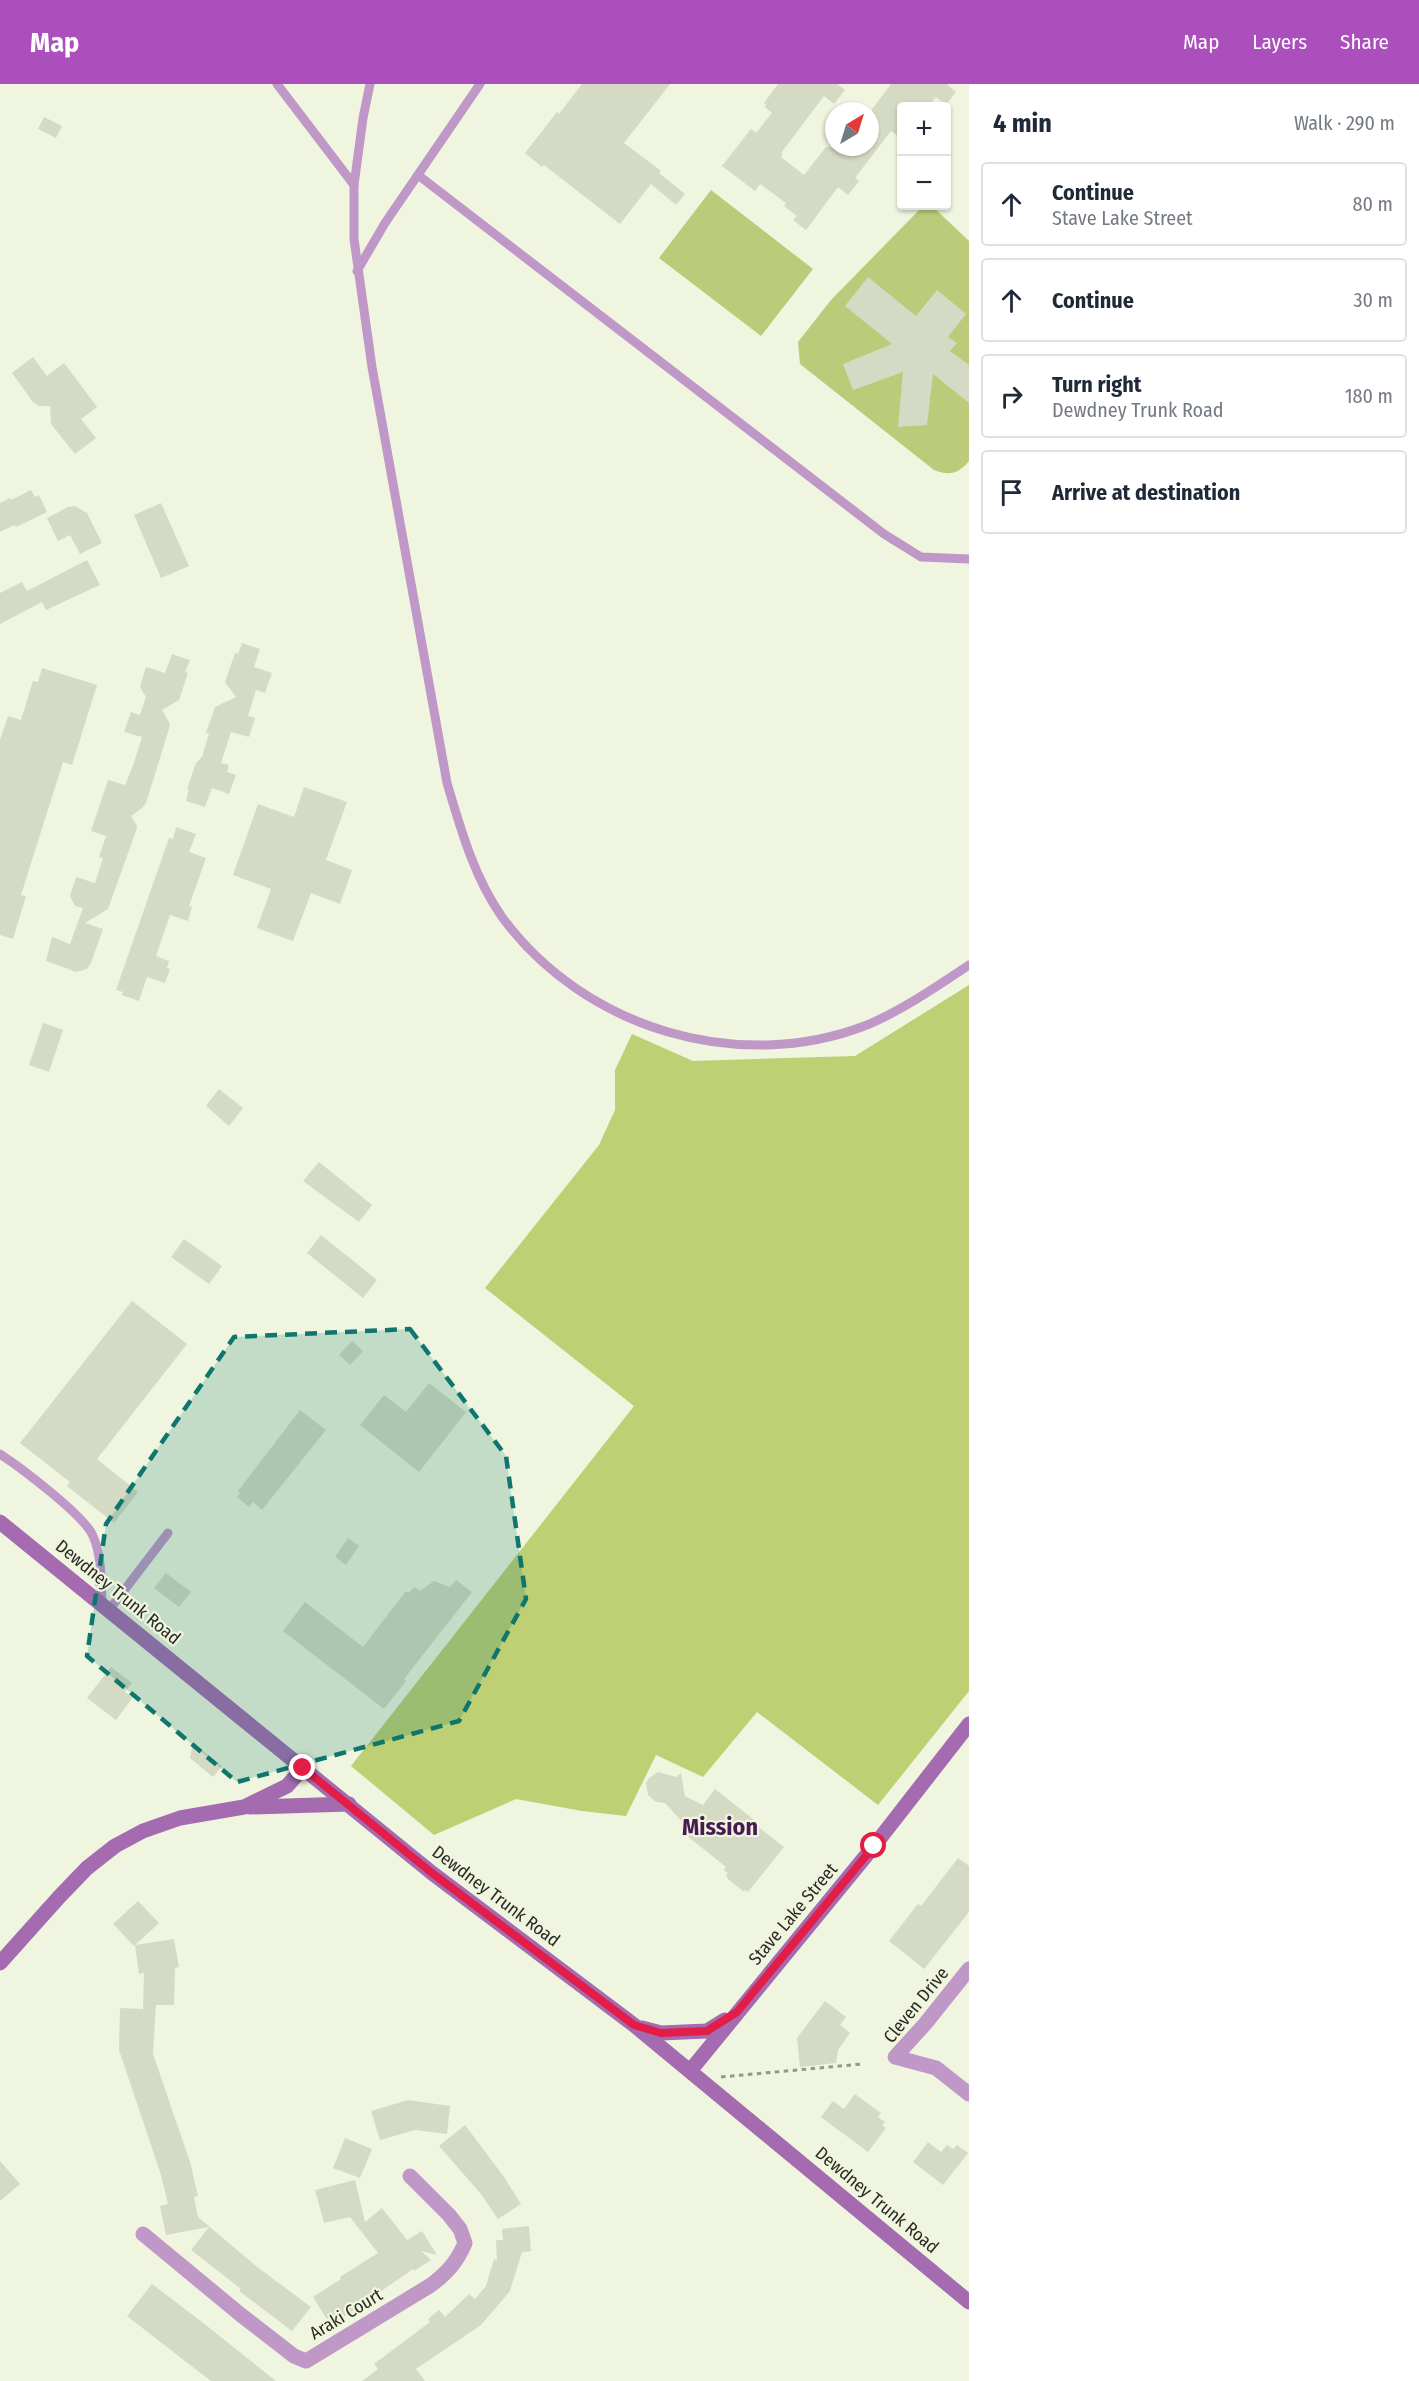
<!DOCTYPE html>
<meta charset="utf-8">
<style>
:root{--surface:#fff;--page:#f2f2f3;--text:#1f2937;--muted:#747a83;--line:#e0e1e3;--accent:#aa4fbb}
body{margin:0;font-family:"Fira Sans Condensed",sans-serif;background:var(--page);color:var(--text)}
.controls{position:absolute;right:18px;top:18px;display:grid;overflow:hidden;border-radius:6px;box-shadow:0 2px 4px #0004}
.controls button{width:54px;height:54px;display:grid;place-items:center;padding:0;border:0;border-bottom:2px solid var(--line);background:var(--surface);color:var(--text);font:30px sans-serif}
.compass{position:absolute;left:825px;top:18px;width:54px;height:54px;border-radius:50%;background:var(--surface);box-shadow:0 2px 4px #0004;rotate:38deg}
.stop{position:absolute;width:18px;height:18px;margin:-14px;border:4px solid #e11d48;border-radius:50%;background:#fff}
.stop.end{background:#e11d48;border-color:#fff;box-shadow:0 2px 6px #0008}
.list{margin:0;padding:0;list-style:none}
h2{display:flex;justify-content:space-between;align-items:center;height:78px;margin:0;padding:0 24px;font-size:26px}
h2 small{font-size:20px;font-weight:400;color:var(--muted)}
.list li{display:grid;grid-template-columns:39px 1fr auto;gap:18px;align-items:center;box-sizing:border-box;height:84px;margin:0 12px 12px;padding:0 12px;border:2px solid var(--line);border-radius:6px}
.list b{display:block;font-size:22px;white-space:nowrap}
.list p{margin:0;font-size:20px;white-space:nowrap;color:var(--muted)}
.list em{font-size:20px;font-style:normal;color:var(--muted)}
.icon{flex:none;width:33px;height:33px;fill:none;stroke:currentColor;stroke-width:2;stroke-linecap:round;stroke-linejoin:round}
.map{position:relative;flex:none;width:969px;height:2297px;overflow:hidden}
header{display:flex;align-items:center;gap:36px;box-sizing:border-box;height:84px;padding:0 30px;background:var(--accent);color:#fff}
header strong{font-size:28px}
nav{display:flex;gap:33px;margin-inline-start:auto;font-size:21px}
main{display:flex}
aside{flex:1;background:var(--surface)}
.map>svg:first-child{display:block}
.green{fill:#bccb79}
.forest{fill:#becf74}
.building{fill:#d5dac4}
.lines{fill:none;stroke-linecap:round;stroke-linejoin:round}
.path{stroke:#949888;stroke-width:3;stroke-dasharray:4.5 4.5;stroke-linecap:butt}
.lane{stroke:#c098c7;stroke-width:9}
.street{stroke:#c098c7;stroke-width:15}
.secondary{stroke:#a56bb0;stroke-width:15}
.route{stroke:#e11d48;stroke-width:8}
.marked{fill:#0f766e;fill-opacity:0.2;stroke:#0f766e;stroke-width:4.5;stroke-dasharray:12 8;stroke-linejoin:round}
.labels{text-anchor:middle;stroke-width:4.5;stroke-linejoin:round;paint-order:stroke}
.street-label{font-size:18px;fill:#2a2c24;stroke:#f0f5df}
.district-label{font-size:24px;font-weight:bold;fill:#471b4f;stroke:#f0f5df}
</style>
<header>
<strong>Map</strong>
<nav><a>Map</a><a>Layers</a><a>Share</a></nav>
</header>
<main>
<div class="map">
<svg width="969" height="2297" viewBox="0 0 969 2297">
<rect width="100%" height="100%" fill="#f0f5df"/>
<g class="green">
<path d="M711 106 813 185 761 252 659 174Z"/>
<path d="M923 122H932L969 157V377C958 390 950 392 934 386L800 280 798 258 831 216Z"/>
</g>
<path class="forest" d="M969 901V1607L878 1721 757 1628 703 1693 656 1671 626 1732 582 1727 516 1715 434 1751 351 1682 634 1322 485 1204 599 1061 615 1026V986L632 950 693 977 855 972Z"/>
<g class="building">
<path d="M582 0H670L624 59 661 87 659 89 685 110 676 121 651 100 620 140 544 81 542 83 525 69 557 28 559 30Z"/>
<path d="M778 0H837L845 6 834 20 824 12 781 69 783 70 781 73 804 91 826 63H870V28L891 0H947L956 8 946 21 936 13 929 22H902V55L891 47 855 94 859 97 848 111 838 103 806 146 793 136 797 132 784 122 786 119 760 100 755 107 722 82 751 45 756 49 772 29 765 23 766 21 764 19Z"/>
<path d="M44 33 62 42 56 54 38 45Z"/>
<path d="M868 193 916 232 937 206 966 230 948 253 957 259 950 267 969 281V319L933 290 927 341 898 343 903 288 853 306 843 280 892 260 845 222Z"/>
<path d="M33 273 47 292 64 279 97 323 81 335 96 354 75 370 51 340 50 322H39L33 318 12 289Z"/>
<path d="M31 406 35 413 39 411 47 428 16 443 14 441 0 448V419L10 414 11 416Z"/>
<path d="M161 419 189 482 161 494 134 431Z"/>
<path d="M75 422 87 429 102 459 80 470 70 451 58 457 47 434 68 423Z"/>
<path d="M87 476 100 501 46 526 42 518 0 540V509L22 498 27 507Z"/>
<path d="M242 559 260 565 254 583 272 589 265 609 256 606 248 632 255 634 249 653 231 648 221 679 229 681 227 688 236 691 229 710 212 704 205 723 186 717 189 705H187L196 679 202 673 209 649H206L215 623 236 613 225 598 235 569 238 570Z"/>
<path d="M172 570 190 576 185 588 188 589 179 616 162 626 170 640 169 645 146 719 142 724 131 732 137 742 136 747 108 825 85 839 103 845 91 879 87 885 76 888 46 877 52 853 70 860 83 824 75 822 70 812 76 793 95 799 103 774 99 773 106 752 91 747 108 696 125 701 134 679 142 653 124 648 131 628 140 631 146 613 140 603 146 583 165 589Z"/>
<path d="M42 584 97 601 72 681 63 678 21 811 26 812 13 855 0 851V656L8 632 21 636 33 597 38 598Z"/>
<path d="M304 703 347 718 326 776 352 786 340 820 311 809 293 857 257 844 271 805 233 791 258 720 294 733Z"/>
<path d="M176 743 196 750 189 768 206 774 189 822 192 823 188 837 170 831 156 872 169 877 167 884 170 885 165 899 147 893 139 917 122 911 123 908 116 906 169 754 173 755Z"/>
<path d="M43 939 63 946 49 988 29 981Z"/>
<path d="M219 1005 243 1024 229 1042 206 1022Z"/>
<path d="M319 1078 372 1121 359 1138 303 1097Z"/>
<path d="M321 1151 377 1196 363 1214 307 1169Z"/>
<path d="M184 1155 222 1182 209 1200 171 1173Z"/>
<path d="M132 1217 187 1260 97 1375 138 1408 114 1439 67 1402 70 1398 20 1359Z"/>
<path d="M352 1257 363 1267 350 1281 339 1271Z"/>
<path d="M429 1299 466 1328 419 1388 360 1341 384 1311 406 1328Z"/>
<path d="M300 1326 326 1346 262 1426 253 1418 249 1423 237 1413 240 1409 238 1407Z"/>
<path d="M348 1454 359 1462 346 1481 335 1473Z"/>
<path d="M166 1489 191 1508 179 1523 154 1504Z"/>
<path d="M456 1496 472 1508 404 1595 406 1597 384 1625 283 1547 305 1518 363 1563 406 1507 409 1509 414 1503 420 1507 434 1497 450 1503Z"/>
<path d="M111 1583 132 1599 125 1608 133 1613 116 1636 87 1614Z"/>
<path d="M193 1659 222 1682 213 1693 190 1674Z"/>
<path d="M658 1688 676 1693 681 1689 685 1712 703 1721 715 1705 758 1739 756 1741 784 1763 748 1808 745 1806 744 1808 728 1795 726 1791 728 1789 724 1786 726 1783 682 1748 686 1742 665 1719 656 1718 648 1711 646 1699 649 1694Z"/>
<path d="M958 1774 969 1782V1828L924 1885 889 1857 918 1820 921 1822Z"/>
<path d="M138 1817 159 1839 134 1862 113 1840Z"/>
<path d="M174 1855 179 1883 175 1884 174 1921H156L153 1970 190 2078 198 2112 194 2113 198 2133 256 2182 311 2223 292 2247 239 2207 241 2205 191 2166 209 2143 166 2151 160 2122 168 2120 161 2091 119 1966 120 1924 143 1925 144 1889 139 1890 135 1861Z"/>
<path d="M825 1917 846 1933 840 1941 850 1949 838 1966 836 1979 800 1983 797 1954Z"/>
<path d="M855 2010 881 2029 878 2033 885 2038 882 2041 886 2044 868 2068 821 2033 833 2017 844 2025Z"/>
<path d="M408 2016 450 2022 447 2050 415 2046 380 2056 371 2027Z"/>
<path d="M465 2041 504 2093 521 2120 498 2135 481 2110 439 2062Z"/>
<path d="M345 2054 372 2065 360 2094 333 2084Z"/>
<path d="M928 2058 941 2068 947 2061 953 2065 957 2061 968 2069 943 2101 913 2078Z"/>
<path d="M0 2077 20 2100 0 2117Z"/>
<path d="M355 2096 365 2138 382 2124 407 2156 422 2147 437 2171 421 2167 431 2176 414 2187 413 2185 331 2242 313 2213 341 2195 340 2193 378 2169 350 2133 324 2139 315 2106Z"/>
<path d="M529 2142 531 2167 522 2168 510 2207 481 2241 416 2285 425 2297H362L378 2285 374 2280 430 2238 428 2235 439 2226 445 2233 469 2210 475 2215 486 2202 494 2175 497 2176 496 2156H503L502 2145Z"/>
<path d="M152 2200 202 2238 276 2297H211L181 2274 127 2232Z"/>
</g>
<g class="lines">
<path class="path" d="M721 1993 862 1980"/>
<g class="lane">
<path d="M277 0 354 101"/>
<path d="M370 0 363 34 354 101V155L372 283 447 699C461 746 474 793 502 833 584 945 739 991 867 941 901 927 939 901 969 881"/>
<path d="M418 91 884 450 921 473 969 475"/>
<path d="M357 187 385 139 480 0"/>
<path d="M0 1370C20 1383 85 1432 93 1452 102 1472 101 1498 102 1520"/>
<path d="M109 1526 168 1449"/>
</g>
<g class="street">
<path d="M969 1885 925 1940 895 1973 936 1984 969 2010"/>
<path d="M143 2150 241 2231 294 2272 306 2277 431 2201C447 2189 457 2178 465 2159L460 2145 449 2131 410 2092"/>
</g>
<g class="secondary">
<path d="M0 1438 432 1789 634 1941 969 2218"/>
<path d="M250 1723 349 1720"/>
<path d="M0 1879 60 1812 87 1784 115 1762 143 1747 180 1734 244 1723 287 1702 303 1684"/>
<path d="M642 1944 661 1949 707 1947 725 1936"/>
<path d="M690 1987 874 1762 969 1640"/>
</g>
</g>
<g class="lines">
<path class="route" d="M303 1684 432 1789 634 1941 661 1949 707 1947 737 1928 874 1762"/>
</g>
<path class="marked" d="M410 1245 506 1372 526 1515 459 1637 237 1698 87 1572 106 1440 234 1253Z"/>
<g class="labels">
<g class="street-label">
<text transform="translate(118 1508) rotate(39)" y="6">Dewdney Trunk Road</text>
<text transform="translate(496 1812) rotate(37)" y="6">Dewdney Trunk Road</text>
<text transform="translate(793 1830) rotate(-50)" y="6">Stave Lake Street</text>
<text transform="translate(916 1921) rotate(-51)" y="6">Cleven Drive</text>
<text transform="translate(877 2116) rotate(40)" y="6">Dewdney Trunk Road</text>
<text transform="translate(346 2230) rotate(-31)" y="6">Araki Court</text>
</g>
<g class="district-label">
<text x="720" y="1751">Mission</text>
</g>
</g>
</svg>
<div class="controls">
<button>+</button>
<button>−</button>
</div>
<svg class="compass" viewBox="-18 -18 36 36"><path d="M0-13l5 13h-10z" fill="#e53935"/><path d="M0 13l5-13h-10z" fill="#747a83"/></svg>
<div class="stop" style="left:874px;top:1762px"></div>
<div class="stop end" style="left:303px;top:1684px"></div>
</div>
<aside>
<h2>4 min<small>Walk · 290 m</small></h2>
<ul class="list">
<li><svg class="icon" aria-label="ahead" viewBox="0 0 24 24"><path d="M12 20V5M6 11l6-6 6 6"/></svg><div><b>Continue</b><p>Stave Lake Street</p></div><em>80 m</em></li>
<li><svg class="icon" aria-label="ahead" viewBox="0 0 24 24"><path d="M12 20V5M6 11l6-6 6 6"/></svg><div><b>Continue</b></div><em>30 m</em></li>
<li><svg class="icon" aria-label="right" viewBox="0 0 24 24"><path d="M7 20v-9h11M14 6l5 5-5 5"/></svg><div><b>Turn right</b><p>Dewdney Trunk Road</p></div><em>180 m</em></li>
<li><svg class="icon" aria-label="arrive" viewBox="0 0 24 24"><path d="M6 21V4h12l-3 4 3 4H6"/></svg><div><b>Arrive at destination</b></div></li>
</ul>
</aside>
</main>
